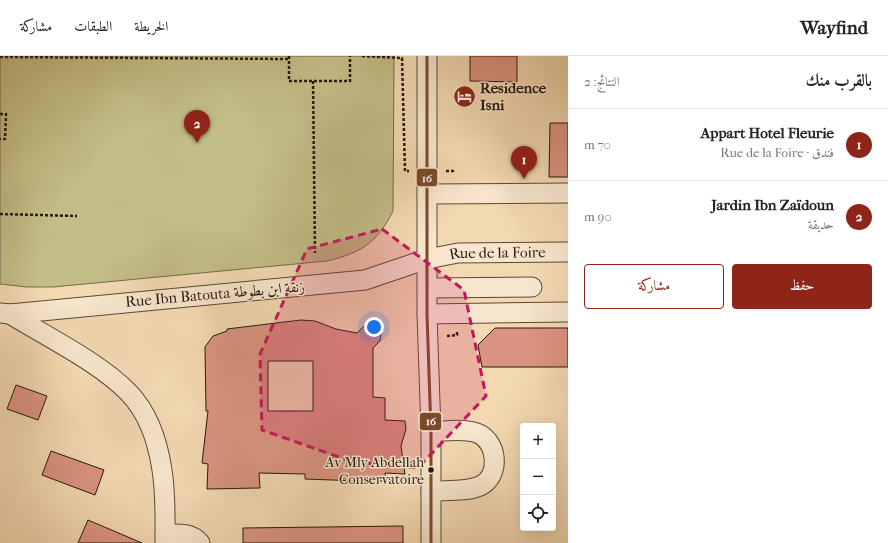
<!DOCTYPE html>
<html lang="ar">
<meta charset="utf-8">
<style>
:root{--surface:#fff;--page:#f6f6f6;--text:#222;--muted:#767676;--line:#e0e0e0;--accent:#8f2418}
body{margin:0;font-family:"IM FELL French Canon",Amiri,serif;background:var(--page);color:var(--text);direction:rtl}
.controls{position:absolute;right:12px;bottom:12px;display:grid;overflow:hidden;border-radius:4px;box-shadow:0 4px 16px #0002}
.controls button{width:36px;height:36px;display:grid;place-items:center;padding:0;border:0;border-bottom:1px solid var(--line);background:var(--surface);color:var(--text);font:20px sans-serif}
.you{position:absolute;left:374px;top:271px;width:14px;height:14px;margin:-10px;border:3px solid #fff;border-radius:50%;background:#1a73e8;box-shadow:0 0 0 6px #1a73e833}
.badge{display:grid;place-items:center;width:26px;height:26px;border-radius:50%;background:var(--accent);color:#fff;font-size:13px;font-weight:700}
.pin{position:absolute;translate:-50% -33px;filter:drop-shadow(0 1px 2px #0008)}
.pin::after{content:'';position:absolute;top:21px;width:14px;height:12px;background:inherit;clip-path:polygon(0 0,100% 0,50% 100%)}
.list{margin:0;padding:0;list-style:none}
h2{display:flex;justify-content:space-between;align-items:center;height:52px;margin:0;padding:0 16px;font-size:17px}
h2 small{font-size:13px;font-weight:400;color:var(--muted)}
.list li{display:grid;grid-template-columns:26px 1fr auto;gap:12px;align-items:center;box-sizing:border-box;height:72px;padding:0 16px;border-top:1px solid var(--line)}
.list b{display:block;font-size:15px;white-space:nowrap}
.list p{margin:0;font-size:13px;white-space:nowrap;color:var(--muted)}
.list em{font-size:13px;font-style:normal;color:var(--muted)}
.actions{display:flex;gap:8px;padding:12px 16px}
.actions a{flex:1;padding:9px 0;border:1px solid var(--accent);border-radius:4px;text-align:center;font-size:14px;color:var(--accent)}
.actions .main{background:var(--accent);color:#fff}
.icon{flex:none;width:22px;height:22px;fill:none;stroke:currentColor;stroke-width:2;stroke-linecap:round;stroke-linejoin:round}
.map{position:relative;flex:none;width:568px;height:487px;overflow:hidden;direction:ltr}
header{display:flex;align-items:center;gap:24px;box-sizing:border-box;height:56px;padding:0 20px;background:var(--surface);border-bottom:1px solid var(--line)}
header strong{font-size:19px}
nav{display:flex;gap:22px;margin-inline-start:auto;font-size:14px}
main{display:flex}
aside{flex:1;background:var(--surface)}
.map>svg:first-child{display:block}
.green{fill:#c3bd87;stroke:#766a4b}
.building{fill:#db9481;stroke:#28170f;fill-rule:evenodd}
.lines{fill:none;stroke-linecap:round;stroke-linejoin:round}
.minor-casing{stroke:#5b4838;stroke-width:21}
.path{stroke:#28170f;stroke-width:2.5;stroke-dasharray:3 2;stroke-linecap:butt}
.minor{stroke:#f7e6cd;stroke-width:19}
.bus-1-casing{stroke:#f7e6cd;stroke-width:6}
.bus-1{stroke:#7a4b2a;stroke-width:3}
.marked{fill:#c2185b;fill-opacity:0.2;stroke:#c2185b;stroke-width:3;stroke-dasharray:8 5;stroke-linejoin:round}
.bus-dot{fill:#28170f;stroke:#f7e6cd;stroke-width:1.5}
.labels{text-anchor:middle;stroke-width:3;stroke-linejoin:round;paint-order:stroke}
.bus-label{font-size:14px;fill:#28170f;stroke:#f7e6cd;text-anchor:end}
.poi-label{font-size:15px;font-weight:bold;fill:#28170f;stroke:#f7e6cd;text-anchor:start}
.street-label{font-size:15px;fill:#28170f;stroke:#f7e6cd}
.line-badge{stroke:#f7e6cd;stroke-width:1.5}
.badge-label{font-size:11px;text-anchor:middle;font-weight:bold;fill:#fff}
</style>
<header>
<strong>Wayfind</strong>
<nav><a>الخريطة</a><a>الطبقات</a><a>مشاركة</a></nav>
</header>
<main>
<aside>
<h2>بالقرب منك<small>النتائج: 2</small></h2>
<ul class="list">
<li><span class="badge">1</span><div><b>Appart Hotel Fleurie</b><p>فندق · Rue de la Foire</p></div><em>70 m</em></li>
<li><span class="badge">2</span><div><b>Jardin Ibn Zaïdoun</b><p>حديقة</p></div><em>90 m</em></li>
</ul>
<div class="actions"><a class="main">حفظ</a><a>مشاركة</a></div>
</aside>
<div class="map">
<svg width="568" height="487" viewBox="0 0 568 487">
<rect width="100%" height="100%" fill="#f3d9b2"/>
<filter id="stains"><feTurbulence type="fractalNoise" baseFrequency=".005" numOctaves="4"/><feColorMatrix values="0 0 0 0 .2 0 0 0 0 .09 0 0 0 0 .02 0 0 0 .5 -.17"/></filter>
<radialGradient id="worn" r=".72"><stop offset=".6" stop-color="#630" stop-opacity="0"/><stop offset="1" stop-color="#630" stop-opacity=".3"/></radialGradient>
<path class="green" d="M0 0H394L393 155C377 187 361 197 327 205L53 231H27L0 228Z"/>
<g class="building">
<path d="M470 0H517V26L470 25Z"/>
<path d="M550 67H568V121H549Z"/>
<path d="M301 264 315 265 336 273 357 277 364 270 370 268 376 270 380 274 381 279 380 285 373 292V341L385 342V364L405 365 406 373 401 390 405 418 385 417 386 425H359L305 423V418L259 417 260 432 207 433 208 408 202 407 208 355H206L205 291 213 280 227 275V273ZM268 305H313V355H268Z"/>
<path d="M495 272H568V311H482L478 289Z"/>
<path d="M16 329 47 340 38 364 7 353Z"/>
<path d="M51 395 104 414 95 439 42 419Z"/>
<path d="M88 464 142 487H78Z"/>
<path d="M403 470V487H243V472Z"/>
</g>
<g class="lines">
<defs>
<g id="minor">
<path d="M427 0V258L431 376V487"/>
<path d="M427 138 568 137"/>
<path d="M427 232 532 231"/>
<path id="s1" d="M0 257 10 258 365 224 427 203 458 197 568 196"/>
<path d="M10 258C47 281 99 306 129 337 148 357 158 387 162 414 166 438 165 463 165 487"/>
<path d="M427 258 568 256"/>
<path d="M431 376C445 375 464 372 477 377 498 385 501 420 480 430 466 436 447 434 431 435"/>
<path d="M165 478C178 478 191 476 200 487"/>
</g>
</defs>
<use href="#minor" class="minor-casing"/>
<g class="path">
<path d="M289 0V25H350V0"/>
<path d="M362 0 402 2 405 115H409"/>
<path d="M0 1 289 3"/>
<path d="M313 25 315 197"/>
<path d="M0 58H6L5 83H0"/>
<path d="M446 115H453V118"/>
<path d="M0 158 77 160"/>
<path d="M447 280 457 279V276"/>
</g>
<use href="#minor" class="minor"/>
<defs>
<path id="bus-1" d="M427 0V258L431 376V487"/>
</defs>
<use href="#bus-1" class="bus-1-casing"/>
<use href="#bus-1" class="bus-1"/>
</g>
<path class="marked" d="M382 173 464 234 486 340 418 412 353 406 262 374 260 298 307 193Z"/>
<defs>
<symbol id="hotel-disc" viewBox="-11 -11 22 22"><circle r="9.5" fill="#8f2418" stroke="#f7e6cd"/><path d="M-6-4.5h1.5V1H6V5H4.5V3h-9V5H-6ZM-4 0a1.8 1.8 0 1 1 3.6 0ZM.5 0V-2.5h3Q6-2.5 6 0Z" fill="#fff"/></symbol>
</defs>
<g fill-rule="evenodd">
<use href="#hotel-disc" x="452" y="28" width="25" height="25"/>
</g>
<circle class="bus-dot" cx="431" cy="414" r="3.5"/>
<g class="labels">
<g class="bus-label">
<text x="424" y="411">Av Mly Abdellah<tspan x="424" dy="17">Conservatoire</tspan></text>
</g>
<g class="poi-label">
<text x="480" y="37">Residence<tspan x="480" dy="17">Isni</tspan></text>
</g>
<g class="street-label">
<text dy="5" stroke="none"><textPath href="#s1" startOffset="503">Rue de la Foire</textPath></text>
<text transform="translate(215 238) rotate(-5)" y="5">Rue Ibn Batouta زنقة ابن بطوطة</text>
</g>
</g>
<g class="line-badge">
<rect x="416" y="112" width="22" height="19" rx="4" fill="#7a4b2a"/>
<rect x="419" y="356" width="23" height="19" rx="4" fill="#7a4b2a"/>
</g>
<g class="badge-label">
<text x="427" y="126">16</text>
<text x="431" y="369">16</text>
</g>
<rect width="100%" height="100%" filter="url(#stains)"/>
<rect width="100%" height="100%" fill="url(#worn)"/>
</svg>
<div class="controls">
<button>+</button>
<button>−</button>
<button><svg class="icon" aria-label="locate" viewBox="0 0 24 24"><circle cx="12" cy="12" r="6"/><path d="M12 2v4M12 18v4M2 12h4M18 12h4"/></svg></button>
</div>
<div class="you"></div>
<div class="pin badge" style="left:524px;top:123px">1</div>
<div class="pin badge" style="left:197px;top:87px">2</div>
</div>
</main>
